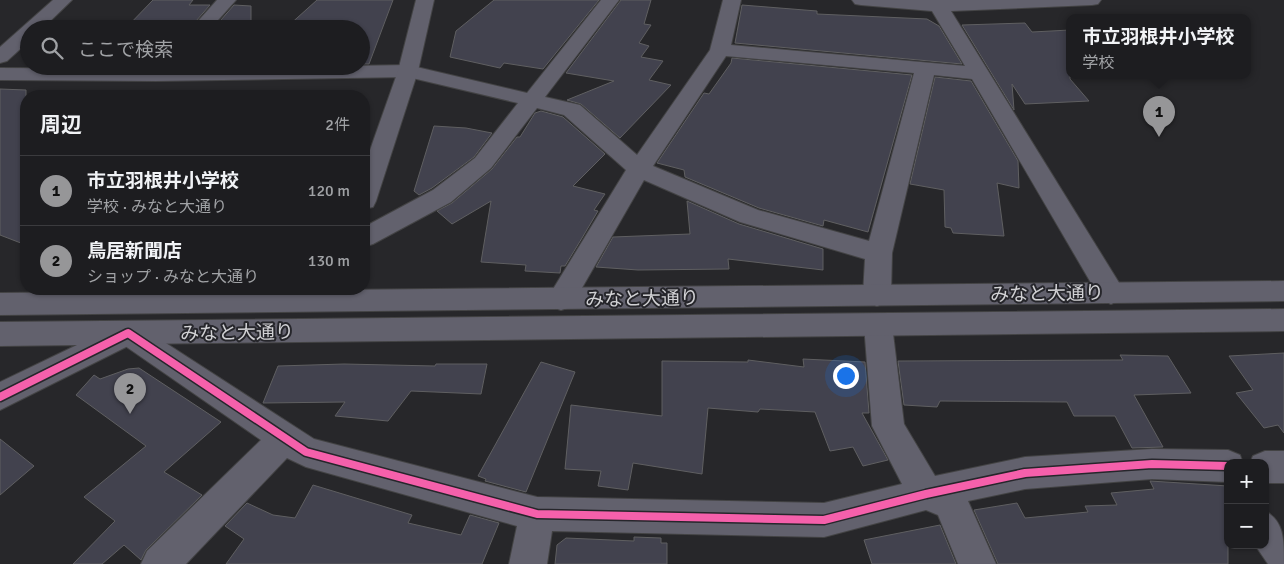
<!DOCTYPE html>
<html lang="ja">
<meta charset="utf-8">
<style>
:root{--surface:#1d1d20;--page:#2a2a2d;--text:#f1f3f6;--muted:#a0a2a5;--line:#3b3b3e;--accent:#969698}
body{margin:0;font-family:Signika,"Noto Sans JP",sans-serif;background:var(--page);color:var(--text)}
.controls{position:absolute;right:15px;bottom:15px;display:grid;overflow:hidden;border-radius:10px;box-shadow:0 1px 4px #0004}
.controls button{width:45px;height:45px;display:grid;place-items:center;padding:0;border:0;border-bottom:1px solid var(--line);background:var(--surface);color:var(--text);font:25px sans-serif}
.you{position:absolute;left:845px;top:375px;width:18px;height:18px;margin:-12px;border:4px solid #fff;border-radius:50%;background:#1a73e8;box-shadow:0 0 0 8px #1a73e833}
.badge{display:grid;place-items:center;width:32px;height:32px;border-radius:50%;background:var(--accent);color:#111;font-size:16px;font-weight:700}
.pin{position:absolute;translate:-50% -41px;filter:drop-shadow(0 1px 2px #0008)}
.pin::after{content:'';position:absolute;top:26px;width:18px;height:15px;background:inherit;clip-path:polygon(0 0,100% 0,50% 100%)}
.popup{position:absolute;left:1066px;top:14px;width:185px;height:65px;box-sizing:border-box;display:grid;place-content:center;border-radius:10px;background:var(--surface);filter:drop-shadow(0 1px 4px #0005);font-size:16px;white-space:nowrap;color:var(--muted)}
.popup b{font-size:19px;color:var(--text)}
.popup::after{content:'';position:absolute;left:50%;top:100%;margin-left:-10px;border:10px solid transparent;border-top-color:var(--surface)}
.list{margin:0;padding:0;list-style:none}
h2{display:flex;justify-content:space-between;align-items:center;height:65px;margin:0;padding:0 20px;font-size:21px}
h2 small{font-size:16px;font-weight:400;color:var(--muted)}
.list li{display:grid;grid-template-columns:32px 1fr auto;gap:15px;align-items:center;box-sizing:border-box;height:70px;padding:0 20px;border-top:1px solid var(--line)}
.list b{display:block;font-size:19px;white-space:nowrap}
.list p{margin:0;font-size:16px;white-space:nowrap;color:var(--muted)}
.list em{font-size:16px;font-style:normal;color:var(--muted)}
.icon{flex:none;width:28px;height:28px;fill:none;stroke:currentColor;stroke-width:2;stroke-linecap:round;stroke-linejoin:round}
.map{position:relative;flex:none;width:1284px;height:564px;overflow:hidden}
.search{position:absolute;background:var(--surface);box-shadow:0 1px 4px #0004;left:20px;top:20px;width:350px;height:55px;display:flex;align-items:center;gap:12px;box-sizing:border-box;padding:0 18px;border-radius:28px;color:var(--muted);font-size:19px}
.panel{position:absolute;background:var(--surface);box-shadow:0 1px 4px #0004;left:20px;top:90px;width:350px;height:205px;border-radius:20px}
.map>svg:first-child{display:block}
.building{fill:#42424e;stroke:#5f5f61}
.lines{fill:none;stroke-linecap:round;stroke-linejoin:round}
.minor-casing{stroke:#434344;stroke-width:2}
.tertiary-casing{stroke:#434344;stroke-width:2}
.minor{fill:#62616d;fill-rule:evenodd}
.tertiary{fill:#62616d;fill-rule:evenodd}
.cycleway-casing{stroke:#26262b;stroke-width:11}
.cycleway{stroke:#f560ab;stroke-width:8}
.labels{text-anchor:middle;stroke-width:4;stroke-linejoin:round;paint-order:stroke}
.street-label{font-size:19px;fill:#d1d1d4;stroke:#26262b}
</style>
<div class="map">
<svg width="1284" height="564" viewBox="0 0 1284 564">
<rect width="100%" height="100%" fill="#27272a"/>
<g class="building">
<path d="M153 0H193L189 5H210L189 29H125Z"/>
<path d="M317 0H393L369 64H361V29H336L338 26 287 27Z"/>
<path d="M494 0H599L543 69 504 63 500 68 450 57 456 31Z"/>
<path d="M621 0H651L644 24 651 25 639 43 649 46 641 57 663 61 649 80 671 85 620 138 581 104 567 100 614 81 566 73Z"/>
<path d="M234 5 251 6V29H213Z"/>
<path d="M742 5 817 11V14L927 19 939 26 962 64 735 43Z"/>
<path d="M1025 23 1032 32 1070 30V79L1089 101 1025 104 1012 84 1014 110 962 25Z"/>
<path d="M732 58 912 75 868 232 824 220 823 226 759 208 685 177 684 170 657 163 704 93 709 94 731 63Z"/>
<path d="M935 77 971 81 1018 161 1019 188 997 183 1004 236 953 233 951 228 945 227 944 190 910 184Z"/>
<path d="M0 89 26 90V245L0 235Z"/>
<path d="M541 111 563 117 605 154 573 186 605 194 594 210 598 211 582 238 565 266H561L560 273 525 271 526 265 481 262 491 201 452 224 437 211 452 203 492 169 517 137H520L535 113Z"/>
<path d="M434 126 466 128 492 133 474 157 432 188 419 195 414 191Z"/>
<path d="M687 201 739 224 823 249V270L728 259 729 269 638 270 596 267 613 237 690 234Z"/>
<path d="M1284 353V433L1278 425 1264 428 1236 393 1253 390 1229 356Z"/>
<path d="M1120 355 1168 356 1191 393 1134 395 1163 447 1132 448 1115 416H1074L1067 402 940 401 937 407 904 405 898 361 1123 360Z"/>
<path d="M803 359 865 362 869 413H862L888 460 863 466 853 447 830 451 815 412 760 409 758 412 708 408 702 474 633 463 628 490 598 486 601 471 565 469 571 405 662 416V361L748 362V360L804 367Z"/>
<path d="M541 362 575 372 526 492 485 481 486 479 478 476Z"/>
<path d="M344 364 435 366 436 364H487L481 394 411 391 388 421 335 416 345 402 263 403 278 366Z"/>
<path d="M139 368 221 422 164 472 202 495 146 550 141 560 124 545 102 564H73L115 521 84 497 146 446 76 395 94 375 100 379 128 369Z"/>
<path d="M0 439 34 466 0 495Z"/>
<path d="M1150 481 1228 486V564H998L974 510 1017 503 1025 518 1088 512 1085 506 1117 505 1111 493 1154 489Z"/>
<path d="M313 485 412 515 408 523 461 535 470 515 499 523 482 564H226L244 539 225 526 247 503 273 515 295 518Z"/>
<path d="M940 525 956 564H872L864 540Z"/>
<path d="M634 537 661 538V543H667V564H555L557 545 566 538 634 541Z"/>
</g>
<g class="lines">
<defs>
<g id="minor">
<path d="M217 0H236L210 29H191Z"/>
<path d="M601 0H619L545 97 580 105 637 155 710 50 723 0H741L731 45 965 66 932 11 861 5 855 4 852 0H1101L1098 4 1092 5 951 11 1121 286 1125 293 1121 300 1111 304 1101 300 972 79 934 75 892 253 891 295 887 302 877 306 867 302 863 295 865 259 740 222 644 180 571 307 561 310 551 307 547 299 626 170 564 115 537 108 491 168 451 202 373 244 364 247V227L433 190 475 158 518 103 408 77 156 81 0 80V68L156 69 408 65 527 93ZM726 56 914 73 869 241 758 210 653 166Z"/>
<path d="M878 314 888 317 892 325 904 424 935 476 1025 457 1152 449 1228 450 1240 455 1243 463H1228V482L1152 479 1025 489 968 501 996 564H958L938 515 926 510 824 537 552 531 547 564H509L517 526 306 467 287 458 186 564H141L147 551 261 440 118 341 113 333 118 325 128 321 138 325 314 439 537 497 824 503 902 484 872 426 864 325 868 317Z"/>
<path d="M1265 451H1284V483H1265V463H1250L1253 456Z"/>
<path d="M1265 511C1284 521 1284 539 1284 564H1268L1255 545H1265Z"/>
</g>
<g id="tertiary">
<path d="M53 0H72L42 29H29V41L7 61 0 63V47Z"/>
<path d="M416 0H434L418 71 376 201 373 207 364 209V167L398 71Z"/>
<path d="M1284 281V301L0 315V293Z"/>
<path d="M1284 309V331L132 344 0 410V382L77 345 0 346V322Z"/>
</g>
</defs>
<use href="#minor" class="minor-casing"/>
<use href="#tertiary" class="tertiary-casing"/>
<use href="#minor" class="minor"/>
<use href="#tertiary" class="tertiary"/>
<defs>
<path id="cycleway" d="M0 397 128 333 306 452 537 514 824 520 926 494 1025 473 1152 464 1228 466"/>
</defs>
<use href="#cycleway" class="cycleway-casing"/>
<use href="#cycleway" class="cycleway"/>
</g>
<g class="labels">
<g class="street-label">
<text transform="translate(1047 293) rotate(-1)" y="7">みなと大通り</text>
<text transform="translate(642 298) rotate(-1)" y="7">みなと大通り</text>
<text transform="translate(237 332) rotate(-1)" y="7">みなと大通り</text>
</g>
</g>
</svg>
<div class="controls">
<button>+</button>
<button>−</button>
</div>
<div class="you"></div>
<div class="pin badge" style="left:1159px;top:137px">1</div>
<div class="popup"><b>市立羽根井小学校</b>学校</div>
<div class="pin badge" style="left:130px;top:414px">2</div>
<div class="search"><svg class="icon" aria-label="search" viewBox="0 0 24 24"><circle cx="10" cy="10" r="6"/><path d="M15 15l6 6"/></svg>ここで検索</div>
<section class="panel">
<h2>周辺<small>2件</small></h2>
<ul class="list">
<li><span class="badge">1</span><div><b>市立羽根井小学校</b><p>学校 · みなと大通り</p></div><em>120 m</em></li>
<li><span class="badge">2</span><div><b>鳥居新聞店</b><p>ショップ · みなと大通り</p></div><em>130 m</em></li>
</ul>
</section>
</div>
